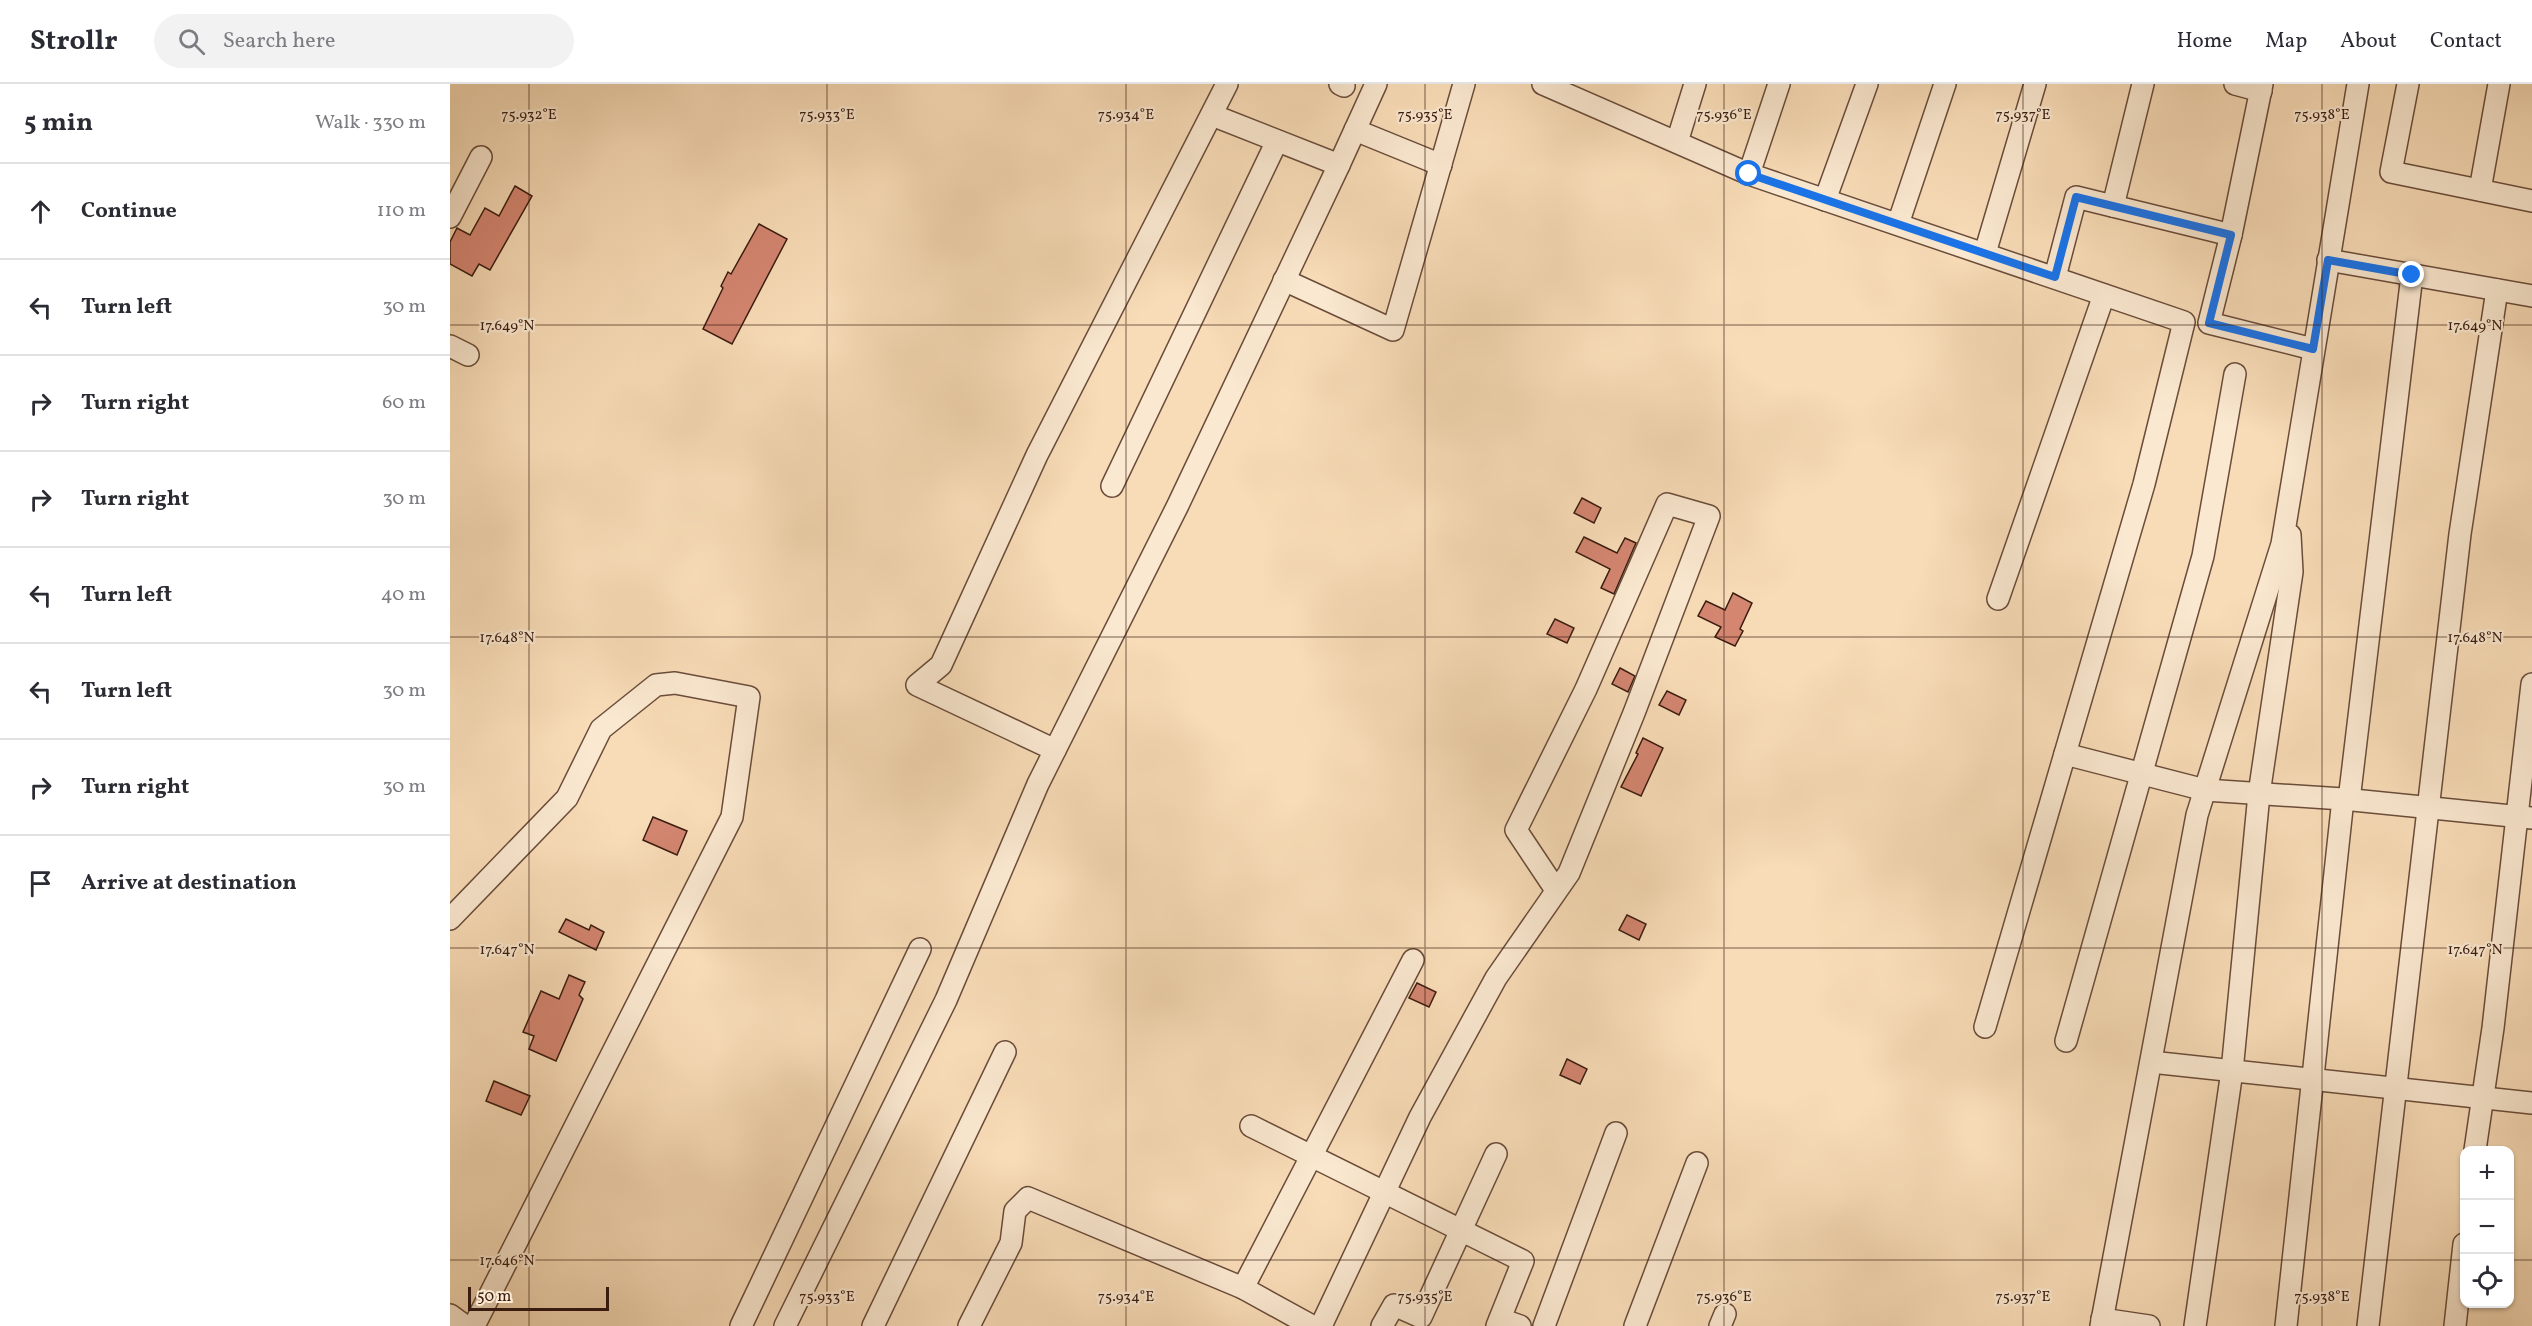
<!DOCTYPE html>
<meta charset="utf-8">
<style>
:root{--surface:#fff;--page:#f2f2f3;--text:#2b2b33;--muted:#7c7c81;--line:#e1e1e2}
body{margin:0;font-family:Vollkorn,serif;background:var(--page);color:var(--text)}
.controls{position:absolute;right:18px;bottom:18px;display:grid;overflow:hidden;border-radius:12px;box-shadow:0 2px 4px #0004}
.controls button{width:54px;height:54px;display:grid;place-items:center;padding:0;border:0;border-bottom:2px solid var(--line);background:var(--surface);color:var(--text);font:30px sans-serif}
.scale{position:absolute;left:18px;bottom:15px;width:141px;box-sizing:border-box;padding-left:6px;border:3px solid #3a1c10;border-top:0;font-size:16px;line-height:21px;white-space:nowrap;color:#3a1c10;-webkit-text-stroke:4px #fae8d0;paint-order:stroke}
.stop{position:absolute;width:18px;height:18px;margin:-14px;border:4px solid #1a73e8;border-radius:50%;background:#fff}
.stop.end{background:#1a73e8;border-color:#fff;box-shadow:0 2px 6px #0008}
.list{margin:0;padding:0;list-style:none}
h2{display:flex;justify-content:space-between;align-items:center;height:78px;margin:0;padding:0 24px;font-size:26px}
h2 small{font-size:20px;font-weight:400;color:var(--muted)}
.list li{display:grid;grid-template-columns:39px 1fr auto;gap:18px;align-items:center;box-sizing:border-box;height:96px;padding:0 24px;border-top:2px solid var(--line)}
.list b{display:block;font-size:22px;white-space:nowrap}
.list em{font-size:20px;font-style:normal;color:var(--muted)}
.icon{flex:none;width:33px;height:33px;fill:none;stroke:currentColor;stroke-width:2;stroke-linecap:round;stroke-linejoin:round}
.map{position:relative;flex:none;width:2082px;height:1242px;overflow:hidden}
header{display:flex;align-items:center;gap:36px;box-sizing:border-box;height:84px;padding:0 30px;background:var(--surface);border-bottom:2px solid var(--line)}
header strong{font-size:28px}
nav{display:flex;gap:33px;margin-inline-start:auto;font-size:21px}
.search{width:420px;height:54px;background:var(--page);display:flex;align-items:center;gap:15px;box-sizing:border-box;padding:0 21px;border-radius:33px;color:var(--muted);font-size:22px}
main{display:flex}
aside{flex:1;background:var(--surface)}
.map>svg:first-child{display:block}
.building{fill:#d48671;stroke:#3a1c10;stroke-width:1.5}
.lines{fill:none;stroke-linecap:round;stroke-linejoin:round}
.street-casing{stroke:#6a4c3a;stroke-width:24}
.street{stroke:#fae8d0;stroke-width:21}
.route{stroke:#1a73e8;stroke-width:8}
.ticks{fill:none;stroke:#3a1c10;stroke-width:1.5;stroke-opacity:0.45}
.ticks-label{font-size:15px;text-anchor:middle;fill:#3a1c10;stroke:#fae8d0;stroke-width:4.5;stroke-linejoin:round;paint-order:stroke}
</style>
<header>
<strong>Strollr</strong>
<div class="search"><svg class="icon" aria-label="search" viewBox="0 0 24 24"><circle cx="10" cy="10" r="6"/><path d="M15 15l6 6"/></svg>Search here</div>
<nav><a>Home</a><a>Map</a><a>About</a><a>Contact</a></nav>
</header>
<main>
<aside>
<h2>5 min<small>Walk · 330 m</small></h2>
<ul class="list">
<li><svg class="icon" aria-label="ahead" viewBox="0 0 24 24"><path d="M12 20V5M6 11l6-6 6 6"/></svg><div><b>Continue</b></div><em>110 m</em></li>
<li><svg class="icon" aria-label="left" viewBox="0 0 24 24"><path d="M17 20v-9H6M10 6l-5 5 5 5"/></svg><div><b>Turn left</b></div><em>30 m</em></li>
<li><svg class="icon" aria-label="right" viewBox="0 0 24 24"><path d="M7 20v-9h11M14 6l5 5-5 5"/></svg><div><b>Turn right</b></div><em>60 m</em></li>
<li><svg class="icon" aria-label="right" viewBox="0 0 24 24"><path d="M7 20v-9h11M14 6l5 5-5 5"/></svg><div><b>Turn right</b></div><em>30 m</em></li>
<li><svg class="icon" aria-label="left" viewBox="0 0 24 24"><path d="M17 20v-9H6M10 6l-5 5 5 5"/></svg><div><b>Turn left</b></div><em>40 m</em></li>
<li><svg class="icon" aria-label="left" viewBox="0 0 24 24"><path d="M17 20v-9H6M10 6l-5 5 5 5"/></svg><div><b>Turn left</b></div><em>30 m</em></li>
<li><svg class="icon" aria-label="right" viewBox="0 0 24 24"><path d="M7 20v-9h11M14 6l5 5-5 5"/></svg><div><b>Turn right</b></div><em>30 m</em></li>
<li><svg class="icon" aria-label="arrive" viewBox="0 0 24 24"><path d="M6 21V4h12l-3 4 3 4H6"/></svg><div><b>Arrive at destination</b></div></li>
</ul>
</aside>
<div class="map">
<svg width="2082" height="1242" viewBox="0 0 2082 1242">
<rect width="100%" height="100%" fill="#f8dcb7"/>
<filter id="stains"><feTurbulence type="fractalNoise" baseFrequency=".00333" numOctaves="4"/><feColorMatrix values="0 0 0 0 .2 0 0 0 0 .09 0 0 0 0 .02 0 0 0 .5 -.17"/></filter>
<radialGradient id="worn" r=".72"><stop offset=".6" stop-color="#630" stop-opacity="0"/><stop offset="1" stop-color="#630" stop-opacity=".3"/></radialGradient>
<g class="building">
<path d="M65 102 82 112 40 186 29 180 22 192 0 180V158L7 144 20 151 35 124 49 132Z"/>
<path d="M309 140 337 155 282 260 253 245 273 204 271 202 278 188 281 190Z"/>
<path d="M1132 414 1151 424 1144 439 1124 429Z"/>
<path d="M1134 453 1167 469 1175 454 1186 459 1164 510 1151 504 1160 485 1126 468Z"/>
<path d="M1283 509 1302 519 1290 545 1293 547 1285 562 1265 553 1271 543 1248 532 1256 517 1275 526Z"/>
<path d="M1105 535 1124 544 1117 559 1097 550Z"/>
<path d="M1170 584 1185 592 1178 608 1162 600Z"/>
<path d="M1217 607 1236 616 1229 631 1209 621Z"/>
<path d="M1193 654 1213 664 1191 712 1171 703 1188 670 1186 669Z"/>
<path d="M203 733 237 747 227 771 193 756Z"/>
<path d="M1177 831 1196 840 1189 856 1169 846Z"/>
<path d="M116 835 139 846 141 841 154 848 146 866 109 848Z"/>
<path d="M119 891 135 898 129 911 133 915 106 977 79 965 84 952 73 948 91 907 109 915Z"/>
<path d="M967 899 986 908 979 923 959 914Z"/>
<path d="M1117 975 1137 985 1130 1000 1110 991Z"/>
<path d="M44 997 80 1012 71 1031 36 1017Z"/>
</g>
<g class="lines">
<defs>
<g id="street">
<path d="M890 0 894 2"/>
<path d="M1093 0 1299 90 1734 238 1694 400 1535 943"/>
<path d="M1785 0 1811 7"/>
<path d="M1812 0 1781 151 1759 239 1863 265"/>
<path d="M1958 0 1941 88 2082 117"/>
<path d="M762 31 889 81 926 0"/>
<path d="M905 46 991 81"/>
<path d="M1227 58 1245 0"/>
<path d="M1299 90 1329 0"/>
<path d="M2030 106 2049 0"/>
<path d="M1375 116 1417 0"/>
<path d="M1663 122 1693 0"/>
<path d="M0 133 31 73"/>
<path d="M1448 140 1495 0"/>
<path d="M1535 169 1585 0"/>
<path d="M1878 176 2082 212"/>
<path d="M1605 193 1626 113 1781 151"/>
<path d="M834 196 943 246 1014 0"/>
<path d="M0 262 18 271"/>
<path d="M662 402 827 57"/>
<path d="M1548 515 1654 211"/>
<path d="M605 666 467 601 491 581 587 371 777 0"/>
<path d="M1615 670 1755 706 1893 715 2082 734"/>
<path d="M1899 716 1962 191"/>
<path d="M0 835 117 714 151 645 206 601 225 599 299 613 282 733 24 1242"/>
<path d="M1616 957 1753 472 1785 290"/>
<path d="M1701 978 2082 1019"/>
<path d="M801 1042 1073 1177 1047 1242"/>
<path d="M2025 1066 2043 944 2082 600"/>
<path d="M793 1204 963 876"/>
<path d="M0 1231 15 1242"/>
<path d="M1050 1235 1070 1242"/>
<path d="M1652 1235 1699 1242"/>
<path d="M291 1242 470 865"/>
<path d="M335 1242 496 916 588 700 728 421 889 81"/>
<path d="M423 1242 555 968"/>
<path d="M519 1242 561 1159 565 1127 578 1114 793 1204 862 1242"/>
<path d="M871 1242 970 1033 1046 894 1119 789 1184 629 1259 432 1217 420 1136 605 1066 746 1106 806"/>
<path d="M932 1242 944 1221 971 1233 1046 1070"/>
<path d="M1094 1242 1166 1049"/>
<path d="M1185 1242 1247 1079"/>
<path d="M1270 1242 1275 1230"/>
<path d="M1651 1242 1747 731 1832 460 1908 0"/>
<path d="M1745 1242 1782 987 1809 710 1842 488 1840 451"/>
<path d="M1836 1242 1893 715"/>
<path d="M1918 1242 2010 450 2047 206"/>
<path d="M2005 1242 2014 1160"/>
</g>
</defs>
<use href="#street" class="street-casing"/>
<use href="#street" class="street"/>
</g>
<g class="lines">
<path class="route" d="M1299 90 1605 193 1626 113 1781 151 1759 239 1863 265 1878 176 1962 191"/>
</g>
<path class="ticks" d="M79 0V1242M377 0V1242M676 0V1242M975 0V1242M1274 0V1242M1573 0V1242M1872 0V1242M0 241H2082M0 553H2082M0 864H2082M0 1176H2014M2060 1176H2082"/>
<g class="ticks-label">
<text x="79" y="35">75.932°E</text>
<text x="377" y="35">75.933°E</text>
<text x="676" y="35">75.934°E</text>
<text x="975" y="35">75.935°E</text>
<text x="1274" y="35">75.936°E</text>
<text x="1573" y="35">75.937°E</text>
<text x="1872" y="35">75.938°E</text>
<text x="57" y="246">17.649°N</text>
<text x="2025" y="246">17.649°N</text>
<text x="57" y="558">17.648°N</text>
<text x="2025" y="558">17.648°N</text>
<text x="57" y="870">17.647°N</text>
<text x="2025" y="870">17.647°N</text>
<text x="57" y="1181">17.646°N</text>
<text x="377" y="1217">75.933°E</text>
<text x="676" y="1217">75.934°E</text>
<text x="975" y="1217">75.935°E</text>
<text x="1274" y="1217">75.936°E</text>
<text x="1573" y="1217">75.937°E</text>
<text x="1872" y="1217">75.938°E</text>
</g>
<rect width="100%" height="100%" filter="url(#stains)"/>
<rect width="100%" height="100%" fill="url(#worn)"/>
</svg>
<div class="controls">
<button>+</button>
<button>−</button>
<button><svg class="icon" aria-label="locate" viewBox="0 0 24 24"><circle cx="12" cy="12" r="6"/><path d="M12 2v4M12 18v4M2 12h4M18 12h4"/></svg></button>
</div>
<div class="scale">50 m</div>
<div class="stop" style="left:1299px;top:90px"></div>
<div class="stop end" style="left:1962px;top:191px"></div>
</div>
</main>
